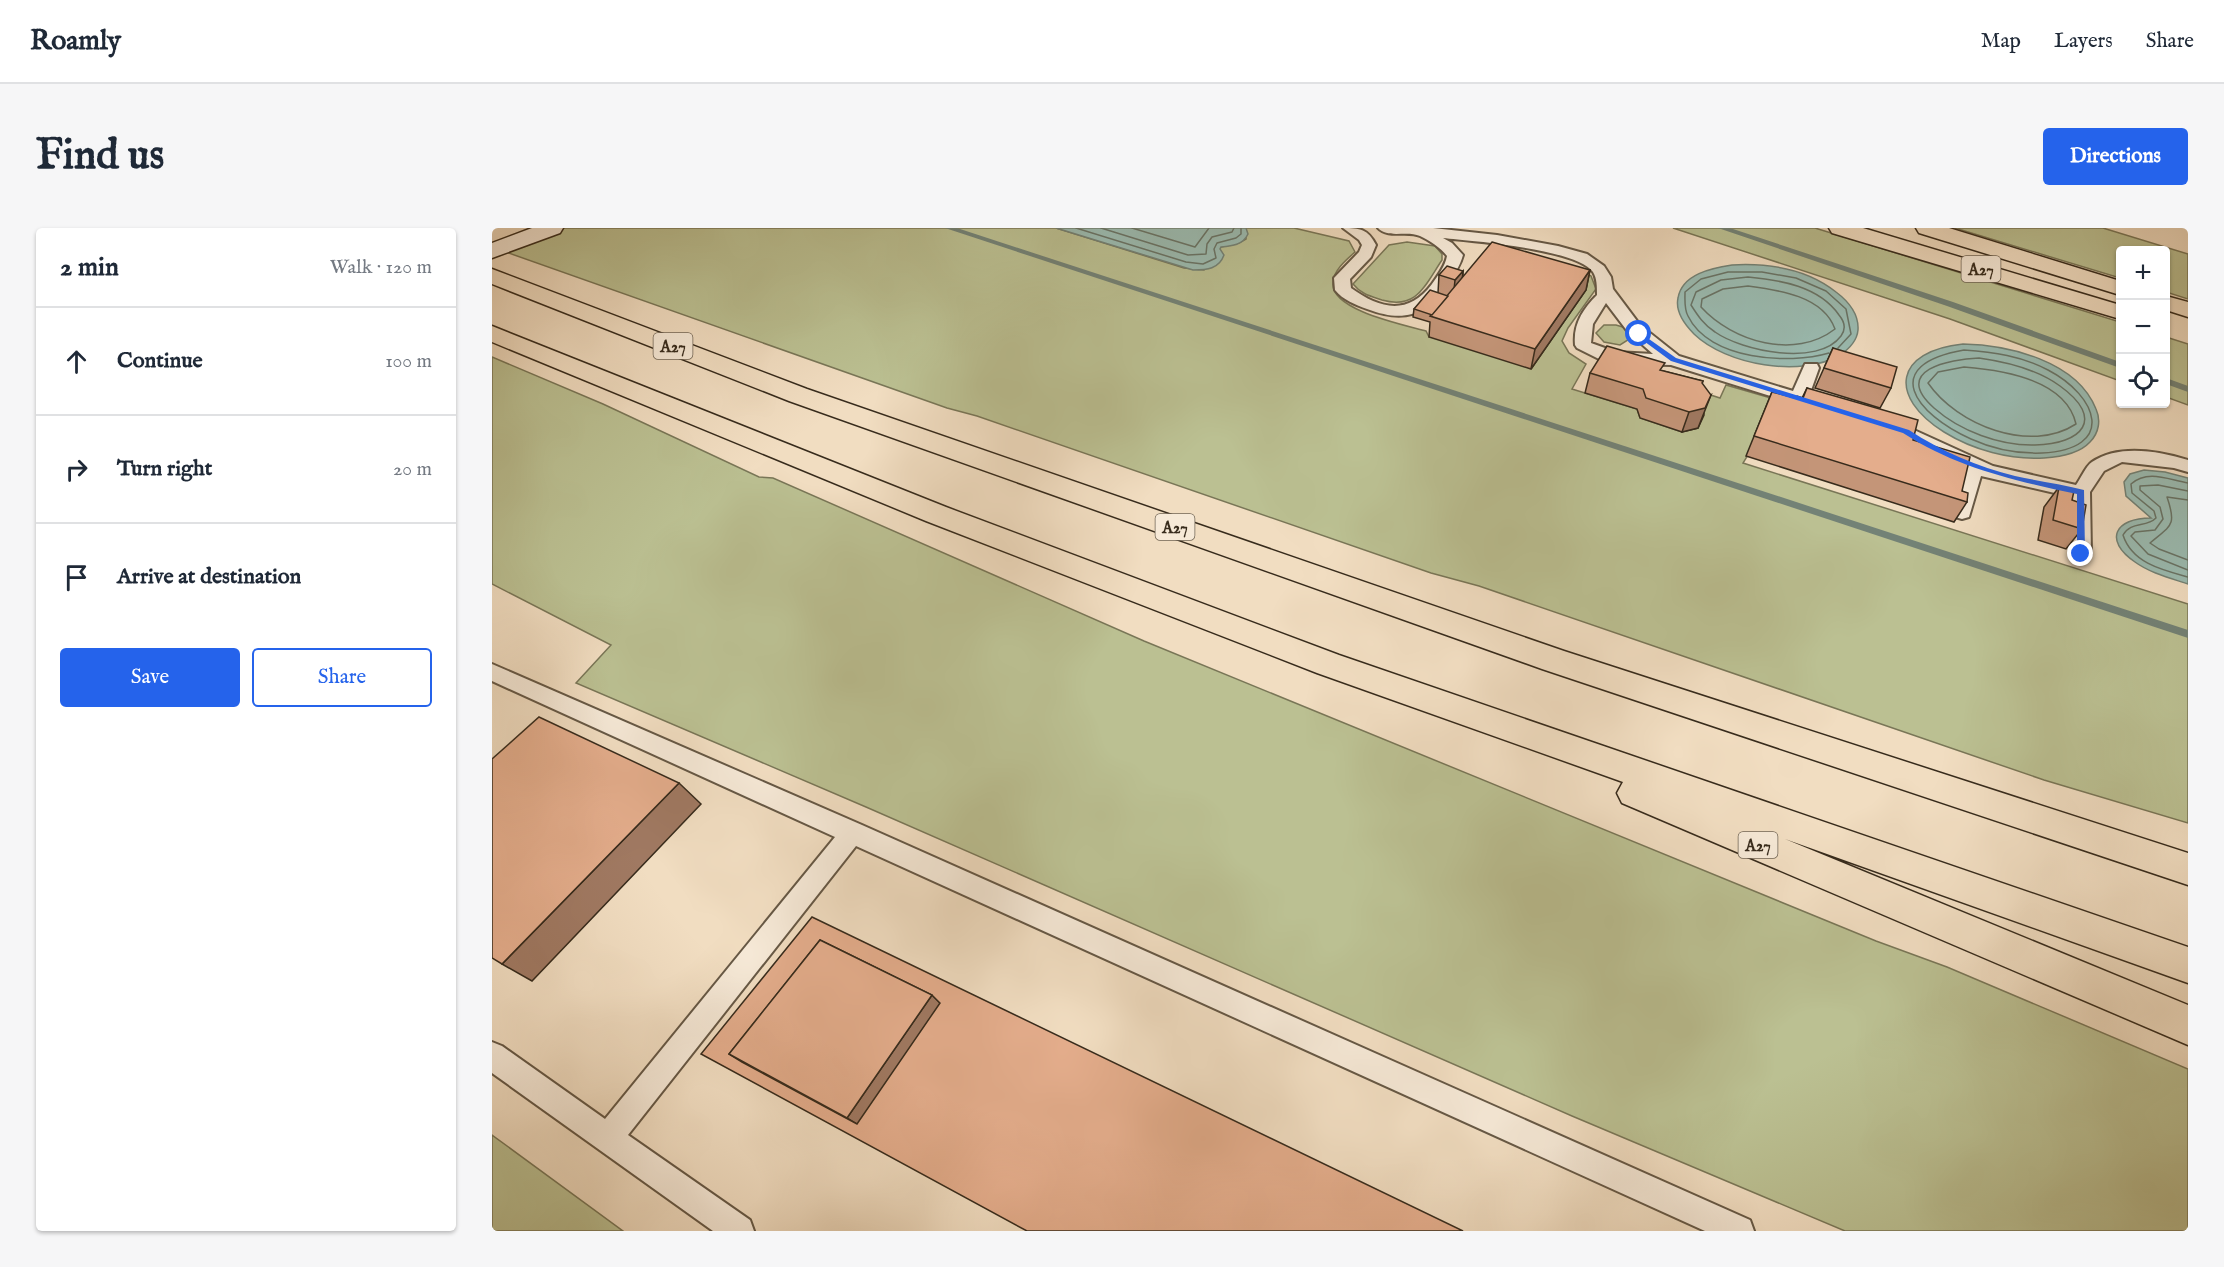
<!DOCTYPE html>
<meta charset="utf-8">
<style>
:root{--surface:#fff;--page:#f6f6f7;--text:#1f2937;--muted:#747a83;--line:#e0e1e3;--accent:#2563eb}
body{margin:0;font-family:"IM FELL English",serif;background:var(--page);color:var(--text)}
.controls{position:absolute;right:18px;top:18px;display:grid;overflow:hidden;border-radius:6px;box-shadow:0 2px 4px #0004}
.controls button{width:54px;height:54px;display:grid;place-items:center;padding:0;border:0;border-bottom:2px solid var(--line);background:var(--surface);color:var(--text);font:30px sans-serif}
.stop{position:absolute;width:18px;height:18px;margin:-14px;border:4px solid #2563eb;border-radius:50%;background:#fff}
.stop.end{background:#2563eb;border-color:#fff;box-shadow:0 2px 6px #0008}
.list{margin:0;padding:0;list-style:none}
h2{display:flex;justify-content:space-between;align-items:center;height:78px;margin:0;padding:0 24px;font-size:26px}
h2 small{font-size:20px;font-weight:400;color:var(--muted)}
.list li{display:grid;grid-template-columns:39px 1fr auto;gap:18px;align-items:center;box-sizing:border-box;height:108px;padding:0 24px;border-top:2px solid var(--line)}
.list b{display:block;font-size:22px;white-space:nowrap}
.list em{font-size:20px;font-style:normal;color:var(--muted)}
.actions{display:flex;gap:12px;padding:18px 24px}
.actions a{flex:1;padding:14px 0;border:2px solid var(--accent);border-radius:6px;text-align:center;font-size:21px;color:var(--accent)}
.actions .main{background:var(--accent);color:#fff}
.icon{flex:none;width:33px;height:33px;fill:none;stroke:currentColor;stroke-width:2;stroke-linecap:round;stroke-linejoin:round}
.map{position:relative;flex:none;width:1696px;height:1003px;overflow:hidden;border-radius:6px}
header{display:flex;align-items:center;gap:36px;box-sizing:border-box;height:84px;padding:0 30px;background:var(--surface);border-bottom:2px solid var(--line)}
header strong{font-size:28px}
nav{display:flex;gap:33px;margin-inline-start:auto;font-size:21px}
.intro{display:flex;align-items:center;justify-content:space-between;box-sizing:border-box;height:144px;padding:0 36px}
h1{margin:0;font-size:42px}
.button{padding:15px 27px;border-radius:6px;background:var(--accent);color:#fff;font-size:21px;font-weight:700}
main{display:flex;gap:36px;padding:0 36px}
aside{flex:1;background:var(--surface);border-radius:6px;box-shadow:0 2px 4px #0004}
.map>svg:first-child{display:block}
.green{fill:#bbc092;stroke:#797657;stroke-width:1.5}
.water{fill:#9bbcb2;stroke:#738276;stroke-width:1.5}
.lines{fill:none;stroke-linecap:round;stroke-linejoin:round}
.shore{stroke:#697467;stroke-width:1.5}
.stream{fill:#738276;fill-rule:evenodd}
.service-casing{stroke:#665845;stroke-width:4}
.secondary-casing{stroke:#372b1c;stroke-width:3}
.motorway-casing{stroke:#372b1c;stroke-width:3}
.service{fill:#f6e9d7;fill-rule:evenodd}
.secondary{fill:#f6e9d7;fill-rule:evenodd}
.motorway{fill:#f1ddc1;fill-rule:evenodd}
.wall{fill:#c49578;stroke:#372b1c;stroke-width:1.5}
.shaded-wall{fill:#a07962;stroke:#372b1c;stroke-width:1.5}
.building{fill:#e4ad8c;stroke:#372b1c;stroke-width:1.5;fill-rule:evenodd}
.route{fill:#2563eb}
.labels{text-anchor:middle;stroke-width:4.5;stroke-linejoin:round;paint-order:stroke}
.shield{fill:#f6e9d7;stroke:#706454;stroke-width:1.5}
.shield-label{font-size:16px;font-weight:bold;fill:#372b1c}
</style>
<header>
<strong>Roamly</strong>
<nav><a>Map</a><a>Layers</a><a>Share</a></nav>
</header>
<div class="intro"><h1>Find us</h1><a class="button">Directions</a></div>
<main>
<aside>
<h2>2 min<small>Walk · 120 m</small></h2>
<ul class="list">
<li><svg class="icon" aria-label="ahead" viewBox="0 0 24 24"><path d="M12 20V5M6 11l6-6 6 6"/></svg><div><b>Continue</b></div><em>100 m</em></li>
<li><svg class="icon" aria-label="right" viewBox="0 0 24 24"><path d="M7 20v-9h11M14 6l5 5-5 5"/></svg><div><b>Turn right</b></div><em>20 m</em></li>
<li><svg class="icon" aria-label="arrive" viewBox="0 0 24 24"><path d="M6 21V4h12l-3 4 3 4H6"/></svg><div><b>Arrive at destination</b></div></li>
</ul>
<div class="actions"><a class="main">Save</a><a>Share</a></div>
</aside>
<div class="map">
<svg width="1696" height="1003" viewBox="0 0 1696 1003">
<rect width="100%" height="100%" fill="#f1ddc1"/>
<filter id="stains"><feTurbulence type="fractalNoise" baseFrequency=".00333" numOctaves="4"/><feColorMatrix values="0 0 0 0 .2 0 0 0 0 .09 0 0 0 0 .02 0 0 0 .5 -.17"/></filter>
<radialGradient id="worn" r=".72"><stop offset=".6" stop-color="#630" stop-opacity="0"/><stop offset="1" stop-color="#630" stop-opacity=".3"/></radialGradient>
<g class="green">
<path d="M70 0H564L692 40 712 42 729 19 747 15 754 11V0H802L857 13 863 24C854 32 842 42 841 54 837 82 913 97 934 103L937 109 1090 42 1099 48 1104 61 1076 100 1070 113 1077 125 1094 136 1080 161 1145 181 1148 190 1190 204 1169 151 1228 170 1234 157 1289 173 1251 235 1696 376V595L1552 552 987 358 939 345 485 188 455 180 11 23Z"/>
<path d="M1181 0H1323L1628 94V153L1458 91Z"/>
<path d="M1463 0H1611L1696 26V71L1674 64V22H1628V50Z"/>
<path d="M915 14 943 18 950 26V32C933 57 925 82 890 72 878 68 869 66 861 56L897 17Z"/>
<path d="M1112 97H1124L1134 100 1139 110 1128 117 1112 114 1104 105Z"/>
<path d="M1674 109 1696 116V177L1674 169Z"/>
<path d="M0 129 111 176 267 249 281 250 652 413 1384 713 1455 739 1696 841V1003H1353L1080 888 374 579 84 455 119 417 0 356Z"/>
<path d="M0 907 131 1003H0Z"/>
</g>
<g class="water">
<path d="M564 0H754L756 6C751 17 740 18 729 19L728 21 732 27C727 41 715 42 701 42Z"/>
<path d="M1240 37C1276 35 1315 41 1344 64 1356 73 1367 86 1366 102 1365 113 1357 121 1348 127 1309 150 1234 137 1202 106 1193 97 1183 84 1186 70 1190 46 1220 40 1240 37Z"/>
<path d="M1471 116C1517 117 1585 133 1604 181 1609 192 1607 205 1598 214 1587 226 1568 229 1552 230 1518 232 1481 222 1452 204 1395 168 1403 123 1471 116Z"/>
<path d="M1652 242 1673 244 1696 250V356C1678 350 1658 345 1643 334 1611 312 1623 290 1659 290L1634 268 1632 254 1638 246Z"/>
</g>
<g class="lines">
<g class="shore">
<path d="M584 0 694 34 711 36 724 30 722 21 725 15 744 10 749 6V0"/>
<path d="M609 0 696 27 714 26 715 16 720 9 740 4 742 0"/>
<path d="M640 0 703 19 717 0"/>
<path d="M1256 49C1288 52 1327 58 1347 87 1352 93 1355 100 1349 108 1326 139 1250 123 1223 104 1212 97 1206 88 1199 77L1204 64 1229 52Z"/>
<path d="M1256 58C1287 62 1331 68 1343 101 1303 132 1241 114 1209 79L1210 71 1231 61Z"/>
<path d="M1472 122C1501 124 1530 128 1556 142 1606 168 1625 221 1550 225 1525 226 1501 221 1479 211 1423 186 1386 137 1472 122Z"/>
<path d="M1337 125C1297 137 1217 132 1196 88 1192 81 1193 72 1193 64L1209 51 1236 44H1270L1304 50 1334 63 1354 81 1359 106 1346 120"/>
<path d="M1487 130C1515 134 1545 141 1568 158 1614 191 1590 216 1543 217 1508 218 1468 203 1442 180 1399 142 1458 131 1487 130Z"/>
<path d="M1472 139C1511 142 1574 152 1584 196 1538 226 1465 197 1436 155L1446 144Z"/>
<path d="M1696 255C1677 252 1656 241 1639 256L1640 265 1662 283 1664 290C1654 300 1639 293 1631 307 1640 335 1670 342 1696 349"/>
<path d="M1696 263 1666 257 1648 258V262L1668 279 1671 291 1663 302 1643 304 1639 308 1656 326 1696 342"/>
<path d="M1696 272 1675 269C1685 298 1679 297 1658 315L1667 321 1696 332"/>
</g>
<g class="stream">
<path d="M453 0H465L1696 402V410Z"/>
<path d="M1226 0H1238L1461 74 1628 134V140L1455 78Z"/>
<path d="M1674 150 1696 158V164L1674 156Z"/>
</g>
<defs>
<g id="service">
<path d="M851 0C868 0 876 1 884 17L879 29 858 51 859 60C888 81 916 88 940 56 946 47 953 39 955 28 949 20 937 12 928 8 915 2 896 11 886 0H941L1005 7 1066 18 1095 26 1112 38 1119 49 1121 61 1148 97 1187 128 1301 163 1313 136H1325L1327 140 1317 168 1339 175 1342 179 1339 183 1333 185 1179 137 1134 136 1107 131 1085 120 1083 117C1081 96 1091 81 1105 67 1105 59 1105 50 1101 44 1085 21 980 13 951 10L960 15 971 27C968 38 962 47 955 56 933 88 912 95 875 81 864 77 851 72 843 62L842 50 867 24 870 17 867 12ZM1114 75 1136 104 1161 126 1124 124 1099 115 1101 96Z"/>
<path d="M1394 191 1422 202 1501 238 1584 257C1589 250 1594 238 1600 234 1627 216 1666 223 1696 232V244L1682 240 1630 234 1612 243 1598 264 1599 326 1596 331 1589 333 1582 331 1579 326 1580 269 1489 248 1477 289 1470 291 1463 289 1460 284 1472 241 1388 201 1385 197 1388 193Z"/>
<path d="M0 436 370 597 1258 992 1262 1003H1213L364 618 136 907 258 992 262 1003H221L0 845V814L10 818 113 891 343 609 0 453Z"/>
</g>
<path id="secondary" d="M40 0H71L68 5 0 30V15Z"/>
<g id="motorway">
<path d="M1337 0H1371L1628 77V91L1340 5Z"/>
<path d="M1424 0H1457L1628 53V67L1427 5Z"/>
<path d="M0 41 315 161 1072 423 1696 625V657L1050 441 297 173 0 56Z"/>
<path d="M1674 68 1696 74V89L1674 82Z"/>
<path d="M0 98 454 279 847 427 1696 719V755L1293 611 1696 777V817L1130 575 1125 565 1131 554 825 445 434 293 0 114Z"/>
</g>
</defs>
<use href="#service" class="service-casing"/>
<use href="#secondary" class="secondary-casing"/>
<use href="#motorway" class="motorway-casing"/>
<use href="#service" class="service"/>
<use href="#secondary" class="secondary"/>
<use href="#motorway" class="motorway"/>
</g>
<g class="wall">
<path d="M1098 42 1094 62 1039 141 937 109 938 94 921 89 922 81 946 65 947 47 971 43V49Z"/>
<path d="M1341 120 1399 160 1388 180 1323 160Z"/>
<path d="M1171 143 1211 153 1210 156 1212 187 1206 200 1190 204 1148 190 1145 181 1093 165 1098 145Z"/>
<path d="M1315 160 1421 212 1470 263 1475 274 1462 294 1254 228 1280 164 1303 170H1310Z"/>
<path d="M1567 259 1580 272 1590 301 1574 321 1546 312 1552 279Z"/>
</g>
<g class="shaded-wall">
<path d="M1098 42 1094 62 1039 141 1043 121Z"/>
<path d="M971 43 969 63 961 72 963 52Z"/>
<path d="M1219 167 1206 200 1190 204 1197 184Z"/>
<path d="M187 555 209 576 40 753 10 736Z"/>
<path d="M440 767 453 780 371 900 355 890Z"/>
</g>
<g class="building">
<path d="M1000 14 1098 42 1043 121 938 88Z"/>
<path d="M955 38 971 43 963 52 947 47Z"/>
<path d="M938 62 956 68 940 87 922 81Z"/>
<path d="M1115 118 1173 135 1168 142 1211 153 1210 155 1219 167 1213 180 1197 184 1154 170 1151 161 1098 145Z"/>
<path d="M1341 120 1405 139 1399 160 1332 140Z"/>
<path d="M1315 160 1426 192 1421 212 1478 229 1470 263 1476 265 1475 274 1262 208 1280 164 1303 170 1305 168 1311 170Z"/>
<path d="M1567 259 1582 263 1580 272 1594 277 1590 301 1561 292Z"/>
<path d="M47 489 187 555 10 736 0 730V531Z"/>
<path d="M320 689 971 1003H535L209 826ZM328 712 440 767 448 775 365 896 250 834 237 826Z"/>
<path d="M328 712 440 767 355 890 237 826Z"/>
</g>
<path class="route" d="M1147 104 1184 130 1417 202C1449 223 1486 239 1523 248 1546 253 1569 256 1592 262L1593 326 1589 329 1585 326V266C1524 253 1465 240 1411 205L1179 133 1145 108Z"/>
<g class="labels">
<g class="shield">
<rect x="1469.5" y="28" width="39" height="26" rx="4.5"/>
<rect x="161.5" y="105" width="39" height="26" rx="4.5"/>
<rect x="663.5" y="286" width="39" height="26" rx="4.5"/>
<rect x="1246.5" y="604" width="39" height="26" rx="4.5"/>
</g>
<g class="shield-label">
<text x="1489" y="47">A27</text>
<text x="181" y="124">A27</text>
<text x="683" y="305">A27</text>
<text x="1266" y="623">A27</text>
</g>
</g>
<rect width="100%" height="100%" filter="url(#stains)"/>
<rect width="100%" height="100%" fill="url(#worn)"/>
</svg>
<div class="controls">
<button>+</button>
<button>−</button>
<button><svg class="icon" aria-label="locate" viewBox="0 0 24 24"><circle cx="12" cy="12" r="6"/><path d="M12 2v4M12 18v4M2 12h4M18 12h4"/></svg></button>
</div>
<div class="stop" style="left:1147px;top:106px"></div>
<div class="stop end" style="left:1589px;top:326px"></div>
</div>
</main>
